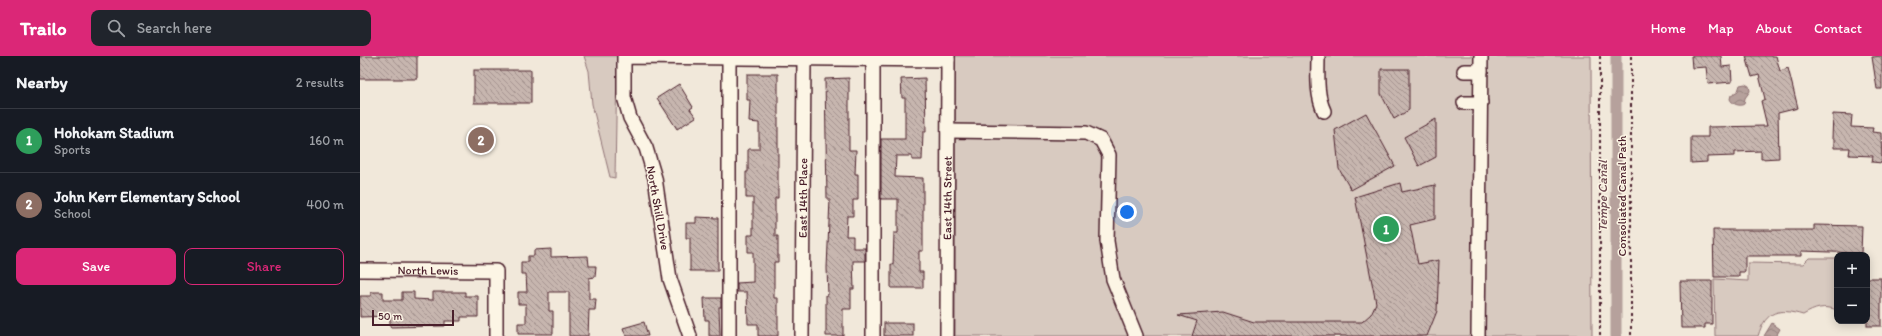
<!DOCTYPE html>
<meta charset="utf-8">
<style>
:root{--surface:#171b24;--page:#20242c;--text:#f1f3f6;--muted:#9ea1a6;--line:#363941;--accent:#db2777}
body{margin:0;font-family:Itim,sans-serif;background:var(--page);color:var(--text)}
.controls{position:absolute;right:12px;bottom:12px;display:grid;overflow:hidden;border-radius:8px;box-shadow:0 2px 10px #0003}
.controls button{width:36px;height:36px;display:grid;place-items:center;padding:0;border:0;border-bottom:1px solid var(--line);background:var(--surface);color:var(--text);font:20px sans-serif}
.scale{position:absolute;left:12px;bottom:10px;width:82px;box-sizing:border-box;padding-left:4px;border:2px solid #4a1f2b;border-top:0;font-size:11px;line-height:14px;white-space:nowrap;color:#4a1f2b;-webkit-text-stroke:3px #fcf5e5;paint-order:stroke}
.you{position:absolute;left:767px;top:156px;width:14px;height:14px;margin:-10px;border:3px solid #fff;border-radius:50%;background:#1a73e8;box-shadow:0 0 0 6px #1a73e833}
.badge{display:grid;place-items:center;width:26px;height:26px;border-radius:50%;background:var(--accent);color:#fff;font-size:13px;font-weight:700}
.pin{position:absolute;translate:-50% -50%;border:2px solid #fff;box-shadow:0 1px 4px #0006}
.list{margin:0;padding:0;list-style:none}
h2{display:flex;justify-content:space-between;align-items:center;height:52px;margin:0;padding:0 16px;font-size:17px}
h2 small{font-size:13px;font-weight:400;color:var(--muted)}
.list li{display:grid;grid-template-columns:26px 1fr auto;gap:12px;align-items:center;box-sizing:border-box;height:64px;padding:0 16px;border-top:1px solid var(--line)}
.list b{display:block;font-size:15px;white-space:nowrap}
.list p{margin:0;font-size:13px;white-space:nowrap;color:var(--muted)}
.list em{font-size:13px;font-style:normal;color:var(--muted)}
.actions{display:flex;gap:8px;padding:12px 16px}
.actions a{flex:1;padding:9px 0;border:1px solid var(--accent);border-radius:8px;text-align:center;font-size:14px;color:var(--accent)}
.actions .main{background:var(--accent);color:#fff}
.icon{flex:none;width:22px;height:22px;fill:none;stroke:currentColor;stroke-width:2;stroke-linecap:round;stroke-linejoin:round}
.map{position:relative;flex:none;width:1522px;height:280px;overflow:hidden}
header{display:flex;align-items:center;gap:24px;box-sizing:border-box;height:56px;padding:0 20px;background:var(--accent);color:#fff}
header strong{font-size:19px}
nav{display:flex;gap:22px;margin-inline-start:auto;font-size:14px}
.search{width:280px;height:36px;background:var(--page);display:flex;align-items:center;gap:10px;box-sizing:border-box;padding:0 14px;border-radius:8px;color:var(--muted);font-size:15px}
main{display:flex}
aside{flex:1;background:var(--surface)}
.map>svg:first-child{display:block}
.green{fill:#d8cac0;stroke:#917476}
.water{fill:url(#water-waves);stroke:#8b6d6f}
.lines{fill:none;stroke-linecap:round;stroke-linejoin:round}
.canal{stroke:#b6a19c;stroke-width:11}
.building{fill:url(#building-back-hatch);stroke:#4a1f2b}
.minor-casing{stroke:#4a1f2b;stroke-width:16}
.path{stroke:#4a1f2b;stroke-width:2;stroke-dasharray:3 3;stroke-linecap:butt}
.minor{stroke:#fcf5e5;stroke-width:13}
.labels{text-anchor:middle;stroke-width:3;stroke-linejoin:round;paint-order:stroke}
.street-label{font-size:12px;fill:#4a1f2b;stroke:#fcf5e5}
.water-label{font-size:13px;font-style:italic;fill:#704c53;stroke:#fcf5e5}
</style>
<header>
<strong>Trailo</strong>
<div class="search"><svg class="icon" aria-label="search" viewBox="0 0 24 24"><circle cx="10" cy="10" r="6"/><path d="M15 15l6 6"/></svg>Search here</div>
<nav><a>Home</a><a>Map</a><a>About</a><a>Contact</a></nav>
</header>
<main>
<aside>
<h2>Nearby<small>2 results</small></h2>
<ul class="list">
<li><span class="badge" style="background:#2e9e5b">1</span><div><b>Hohokam Stadium</b><p>Sports</p></div><em>160 m</em></li>
<li><span class="badge" style="background:#8d6e63">2</span><div><b>John Kerr Elementary School</b><p>School</p></div><em>400 m</em></li>
</ul>
<div class="actions"><a class="main">Save</a><a>Share</a></div>
</aside>
<div class="map">
<svg width="1522" height="280" viewBox="0 0 1522 280">
<defs>
<pattern id="water-waves" width="16" height="10" patternUnits="userSpaceOnUse"><rect width="16" height="10" fill="#b6a19c"/><path d="M0 5q4-4 8 0t8 0" fill="none" stroke="#96837f"/></pattern>
<pattern id="building-back-hatch" width="6" height="6" patternUnits="userSpaceOnUse"><rect width="6" height="6" fill="#c7b6af"/><path d="M-1 5l2 2M0 0l6 6M5-1l2 2" fill="none" stroke="#a4938f"/></pattern>
</defs>
<rect width="100%" height="100%" fill="#f1e8da"/>
<filter id="ink" filterUnits="userSpaceOnUse"><feTurbulence type="fractalNoise" baseFrequency=".025" numOctaves="2"/><feDisplacementMap in="SourceGraphic" scale="8" xChannelSelector="R" yChannelSelector="G"/><feConvolveMatrix kernelMatrix="1 2 1 2 8 2 1 2 1" color-interpolation-filters="sRGB"/></filter>
<g filter="url(#ink)">
<g class="green">
<path d="M224 0H262L257 6 255 122 250 121 232 48 229 15Z"/>
<path d="M595 0H1231L1232 280H595Z"/>
<path d="M1449 202H1477V254C1464 249 1455 252 1443 259 1419 252 1406 254 1398 280H1355L1354 223 1388 225V207L1443 208Z"/>
</g>
<g class="water">
<path d="M1385 28 1389 30 1390 35 1385 42 1384 48C1380 51 1372 48 1370 43L1371 39 1378 35 1380 29Z"/>
<path d="M1412 267 1420 273 1416 280H1404Z"/>
</g>
<g class="lines">
<path class="canal" d="M1256 0V280"/>
</g>
<g class="building">
<rect x="0" y="0" width="57" height="23"/>
<path d="M1331 0H1361L1362 11 1371 10 1372 26 1348 28 1346 11 1332 12Z"/>
<path d="M1386 0H1416L1420 15 1428 12 1438 52 1418 57 1419 102 1401 103V95L1375 96V100L1347 101V106L1331 107V81H1348V71L1407 70 1401 45 1405 43 1399 19 1392 21Z"/>
<path d="M1522 0V33H1517L1512 1Z"/>
<path d="M1021 13H1049V54L1034 63 1021 38Z"/>
<rect x="114" y="14" width="57" height="33"/>
<path d="M387 18H418V142H415V180H418V206H414V242H418V280H398V268H388L387 236H377V227L393 226V196H388V179H393V142H386V116H388V93H399V67L389 66 390 44H387Z"/>
<path d="M489 22V94H496L495 118H498V144H493V160H487L486 180H493V192H505V205H493L494 233H491V253H483V280H466V239H468L467 212 470 143H467L465 23Z"/>
<path d="M565 22 566 76H563L562 104H552V100H536L535 121 563 122V195H559V216H563V232H531V208L533 209 534 177H538V143H521V83H545V42H542L541 23Z"/>
<path d="M319 28 333 51 330 53 336 61 317 73 297 42Z"/>
<path d="M1006 57 1035 110 991 134 979 113 975 74Z"/>
<path d="M1473 58 1492 59 1491 71 1513 72 1512 76 1521 77 1522 107 1512 106 1513 100 1489 99 1490 92H1474V83H1472Z"/>
<path d="M1076 63V101L1059 110 1044 81Z"/>
<path d="M1040 127 1042 136 1075 129V163L1050 169 1058 208 1079 204 1077 255 1067 280H832L837 265 818 259 863 256 894 266H1002L1011 258 1016 247 995 141Z"/>
<path d="M336 161 358 162V215H330V182H326V167H336Z"/>
<path d="M1454 169 1502 170 1501 197 1441 195V200H1385V216H1379V221H1354L1353 174H1454Z"/>
<path d="M191 193V201L228 200 229 210H236L235 221 229 222V243H236L235 254H229L228 280H209V236H189V255H193V278H158V267H166V248H158V236H167L166 218H161V206H168V200H174V194Z"/>
<rect x="1507" y="222" width="14" height="48"/>
<path d="M1320 225H1352V268H1345V272H1321Z"/>
<path d="M11 236H23V244H42V236H54V243L73 244V236H105V240H118V261H101V265H85V270L30 271V260L0 261V240H11Z"/>
<path d="M344 242H361V251H359L360 280H349V264H345Z"/>
<path d="M284 266 288 280H266L263 272Z"/>
<rect x="524" y="267" width="29" height="13"/>
</g>
<g class="lines">
<defs>
<g id="minor">
<path d="M958 0C958 18 956 38 964 55"/>
<path d="M369 2V280"/>
<path d="M513 4V280"/>
<path d="M1104 15H1121"/>
<path d="M1104 47H1121"/>
<path d="M588 75 726 77 741 84 749 99 747 185 753 223 776 280"/>
<path id="s1" d="M0 214 136 215V280"/>
<path d="M330 280 310 223 295 122 286 92 270 62 264 41V1L588 4"/>
<path id="s2" d="M442 280 444 3"/>
<path id="s3" d="M587 280 588 0"/>
<path d="M1118 280 1121 0"/>
</g>
</defs>
<use href="#minor" class="minor-casing"/>
<g class="path">
<path d="M1240 0V280"/>
<path d="M1271 0V280"/>
</g>
<use href="#minor" class="minor"/>
</g>
</g>
<g class="labels">
<g class="street-label">
<text transform="translate(1262 140) rotate(-90)" y="4">Consoliated Canal Path</text>
<text dy="4" stroke="none"><textPath href="#s2" startOffset="138">East 14th Place</textPath></text>
<text dy="4" stroke="none"><textPath href="#s3" startOffset="138">East 14th Street</textPath></text>
<text transform="translate(298 152) rotate(80)" y="4">North Shill Drive</text>
<text dy="4" stroke="none"><textPath href="#s1" startOffset="68">North Lewis</textPath></text>
</g>
<g class="water-label">
<text transform="translate(1242 140) rotate(-90)" y="5">Tempe Canal</text>
</g>
</g>
</svg>
<div class="controls">
<button>+</button>
<button>−</button>
</div>
<div class="scale">50 m</div>
<div class="you"></div>
<div class="pin badge" style="left:1026px;top:173px;background:#2e9e5b">1</div>
<div class="pin badge" style="left:121px;top:84px;background:#8d6e63">2</div>
</div>
</main>
